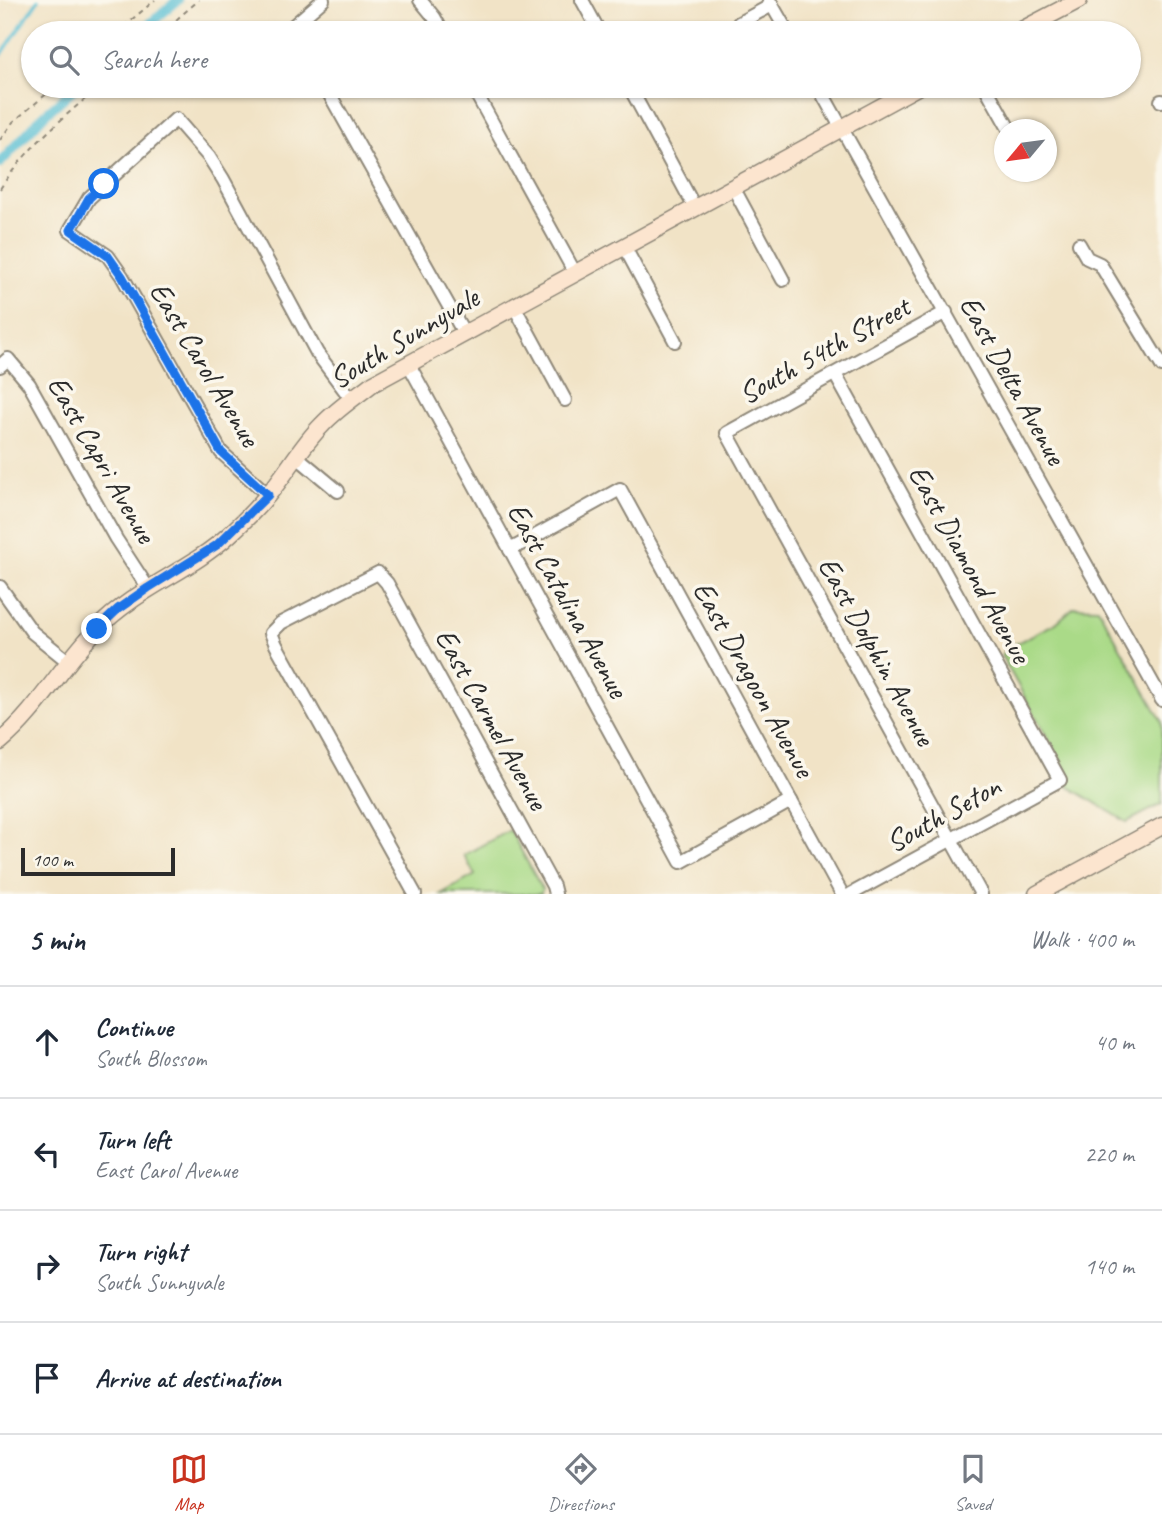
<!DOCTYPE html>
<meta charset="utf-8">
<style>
:root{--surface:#fff;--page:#f6f6f7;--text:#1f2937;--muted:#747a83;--line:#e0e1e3;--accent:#c8321e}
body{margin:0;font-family:Caveat,sans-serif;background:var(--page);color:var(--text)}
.compass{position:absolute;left:994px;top:119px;width:63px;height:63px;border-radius:50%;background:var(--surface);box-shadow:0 2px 5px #0004;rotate:241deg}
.scale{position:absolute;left:21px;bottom:18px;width:154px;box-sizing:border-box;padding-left:7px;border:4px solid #2b2b2b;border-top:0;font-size:19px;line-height:24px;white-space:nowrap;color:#2b2b2b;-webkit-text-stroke:5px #fbf7ec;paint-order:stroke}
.stop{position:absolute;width:21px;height:21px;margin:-16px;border:5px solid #1a73e8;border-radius:50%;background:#fff}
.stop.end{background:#1a73e8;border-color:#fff;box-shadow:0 2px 7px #0008}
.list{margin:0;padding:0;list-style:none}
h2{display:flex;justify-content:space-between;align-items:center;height:91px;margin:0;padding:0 28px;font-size:30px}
h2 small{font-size:23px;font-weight:400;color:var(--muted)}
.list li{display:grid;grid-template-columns:46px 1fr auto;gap:21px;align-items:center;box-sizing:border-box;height:112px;padding:0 28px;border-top:2px solid var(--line)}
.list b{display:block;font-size:26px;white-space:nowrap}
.list p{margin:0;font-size:23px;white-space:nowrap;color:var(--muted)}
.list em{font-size:23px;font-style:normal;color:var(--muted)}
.icon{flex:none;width:38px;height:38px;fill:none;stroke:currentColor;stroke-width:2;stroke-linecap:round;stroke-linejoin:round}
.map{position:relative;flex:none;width:1162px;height:894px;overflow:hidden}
.search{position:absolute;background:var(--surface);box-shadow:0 2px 5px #0004;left:21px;right:21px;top:21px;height:77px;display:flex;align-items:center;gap:18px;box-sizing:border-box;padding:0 24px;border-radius:38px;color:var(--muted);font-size:26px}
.sheet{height:539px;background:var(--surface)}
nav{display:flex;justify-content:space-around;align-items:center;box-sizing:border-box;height:98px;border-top:2px solid var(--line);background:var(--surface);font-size:19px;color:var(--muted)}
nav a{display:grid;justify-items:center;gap:4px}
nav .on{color:var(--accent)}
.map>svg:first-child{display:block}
.green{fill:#aada88;stroke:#6a825a;stroke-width:2}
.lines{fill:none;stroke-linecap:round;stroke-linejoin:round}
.stream{stroke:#56bed3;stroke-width:3.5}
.canal{stroke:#56bed3;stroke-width:10}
.street-casing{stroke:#8e8778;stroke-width:16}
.secondary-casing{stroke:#8e8778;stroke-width:19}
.path{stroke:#8e8778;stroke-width:2;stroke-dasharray:5 5;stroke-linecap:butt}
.street{stroke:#fff;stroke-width:12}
.secondary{stroke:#fce5cf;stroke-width:16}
.route{stroke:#1a73e8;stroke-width:9}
.labels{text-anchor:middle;stroke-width:7;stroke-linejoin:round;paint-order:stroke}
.street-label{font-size:30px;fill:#2b2b2b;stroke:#fbf7ec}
</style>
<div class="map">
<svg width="1162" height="894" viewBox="0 0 1162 894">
<rect width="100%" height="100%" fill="#fbf7ec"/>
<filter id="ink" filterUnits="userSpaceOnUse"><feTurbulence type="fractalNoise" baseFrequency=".0143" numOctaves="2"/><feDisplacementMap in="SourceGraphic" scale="14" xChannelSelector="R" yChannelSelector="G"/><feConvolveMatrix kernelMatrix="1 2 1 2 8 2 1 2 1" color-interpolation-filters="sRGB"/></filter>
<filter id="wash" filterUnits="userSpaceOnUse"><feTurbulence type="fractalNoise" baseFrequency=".00686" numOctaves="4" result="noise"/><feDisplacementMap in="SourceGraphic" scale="28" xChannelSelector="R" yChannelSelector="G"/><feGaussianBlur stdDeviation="1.57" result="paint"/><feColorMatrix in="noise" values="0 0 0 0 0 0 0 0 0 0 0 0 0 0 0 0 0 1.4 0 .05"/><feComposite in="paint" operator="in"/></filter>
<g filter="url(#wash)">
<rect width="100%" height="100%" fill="#f1e3c6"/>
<g class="green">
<path d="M1074 607 1098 608 1162 721V804L1127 822 1066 785 1068 777 1065 769 1001 655 1007 648 1056 623Z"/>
<path d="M510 830 542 889 541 894H441L475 875 464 855Z"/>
</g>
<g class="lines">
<path class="stream" d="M0 57 38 0"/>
<g class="canal">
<path d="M139 33 178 0"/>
<path d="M0 163 44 115 77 86"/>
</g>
</g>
</g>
<g filter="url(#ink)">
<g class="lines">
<defs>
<g id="street">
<path d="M420 0 434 17 443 33"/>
<path d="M582 0 600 33"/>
<path d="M769 0 788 33"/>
<path d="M739 23 772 5"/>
<path d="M285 33 323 0"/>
<path d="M325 86 464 333"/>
<path d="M472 86 575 273"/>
<path d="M629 86 695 208"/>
<path d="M818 86 1162 700"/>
<path d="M985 86 1008 127"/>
<path d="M1161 101H1162"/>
<path d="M733 187 783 280"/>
<path d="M1079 244 1087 258 1100 264 1162 366"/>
<path d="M624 246 675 341"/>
<path d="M514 306 565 400"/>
<path d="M946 312 727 433 981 894"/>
<path d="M408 363 681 862 791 801"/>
<path d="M0 366 8 359 29 384 116 539 148 588"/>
<path d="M835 374 1060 780 851 894"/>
<path d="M296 456 338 491"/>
<path d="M268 495 221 452 122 276 108 256 70 230 89 198 176 119 209 157 223 179 317 353 352 400"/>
<path d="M510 550 620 489 842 894"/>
<path d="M0 587 32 632 69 662"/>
<path d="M415 894 276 645 271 633 281 623 378 573 387 583 553 886 555 894"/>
</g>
<g id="secondary">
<path d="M1016 33 1079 0"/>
<path d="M0 742C38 710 62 665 97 629 135 589 190 571 230 534 243 522 256 509 267 496 287 473 301 446 322 425 337 409 355 397 372 384L919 86"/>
<path d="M1037 894 1162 826"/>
</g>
</defs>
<use href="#street" class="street-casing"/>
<use href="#secondary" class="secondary-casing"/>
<g class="path">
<path d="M116 33 155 0"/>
<path d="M161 33 199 0"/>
<path d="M0 140 13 122 56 86"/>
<path d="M0 189C26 148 64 117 100 86"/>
</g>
<use href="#street" class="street"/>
<use href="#secondary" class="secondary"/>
</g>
</g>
<g class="lines" filter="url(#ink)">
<path class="route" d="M97 629 118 609 148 588 217 545 268 495 221 452 122 276 108 256 71 230 89 198 104 184"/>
</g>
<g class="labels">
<g class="street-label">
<text transform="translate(404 338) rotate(-31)" y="10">South Sunnyvale</text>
<text transform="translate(824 350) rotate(-29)" y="10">South 54th Street</text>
<text transform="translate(205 364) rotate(59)" y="10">East Carol Avenue</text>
<text transform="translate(1013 380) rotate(61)" y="10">East Delta Avenue</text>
<text transform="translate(102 459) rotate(60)" y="10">East Capri Avenue</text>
<text transform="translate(970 564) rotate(61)" y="10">East Diamond Avenue</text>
<text transform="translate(568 600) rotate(61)" y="10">East Catalina Avenue</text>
<text transform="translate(877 651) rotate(61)" y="10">East Dolphin Avenue</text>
<text transform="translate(754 679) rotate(61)" y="10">East Dragoon Avenue</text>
<text transform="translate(492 719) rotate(61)" y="10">East Carmel Avenue</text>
<text transform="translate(943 814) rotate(-29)" y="10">South Seton</text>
</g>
</g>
</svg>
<svg class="compass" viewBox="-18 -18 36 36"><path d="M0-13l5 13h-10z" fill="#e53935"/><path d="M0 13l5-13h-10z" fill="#747a83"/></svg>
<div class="scale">100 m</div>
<div class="stop" style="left:104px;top:184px"></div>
<div class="stop end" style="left:97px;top:629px"></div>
<div class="search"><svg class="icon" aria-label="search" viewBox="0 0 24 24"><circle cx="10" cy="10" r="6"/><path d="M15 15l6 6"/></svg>Search here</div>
</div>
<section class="sheet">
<h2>5 min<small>Walk · 400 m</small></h2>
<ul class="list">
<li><svg class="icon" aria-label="ahead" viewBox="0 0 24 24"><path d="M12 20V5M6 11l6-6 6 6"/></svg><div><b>Continue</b><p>South Blossom</p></div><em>40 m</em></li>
<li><svg class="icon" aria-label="left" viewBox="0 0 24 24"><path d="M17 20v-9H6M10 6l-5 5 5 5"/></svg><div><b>Turn left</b><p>East Carol Avenue</p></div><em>220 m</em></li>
<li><svg class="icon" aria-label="right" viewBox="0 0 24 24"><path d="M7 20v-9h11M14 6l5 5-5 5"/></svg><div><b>Turn right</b><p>South Sunnyvale</p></div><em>140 m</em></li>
<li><svg class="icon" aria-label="arrive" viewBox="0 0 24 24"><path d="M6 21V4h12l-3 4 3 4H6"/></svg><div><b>Arrive at destination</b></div></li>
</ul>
</section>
<nav>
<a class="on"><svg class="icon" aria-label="map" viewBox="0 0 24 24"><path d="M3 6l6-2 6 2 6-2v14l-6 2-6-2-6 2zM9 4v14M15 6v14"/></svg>Map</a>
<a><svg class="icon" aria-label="directions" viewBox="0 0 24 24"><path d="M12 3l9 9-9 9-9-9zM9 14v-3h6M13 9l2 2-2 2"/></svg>Directions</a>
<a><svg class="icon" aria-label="saved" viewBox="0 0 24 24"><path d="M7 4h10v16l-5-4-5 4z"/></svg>Saved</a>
</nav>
